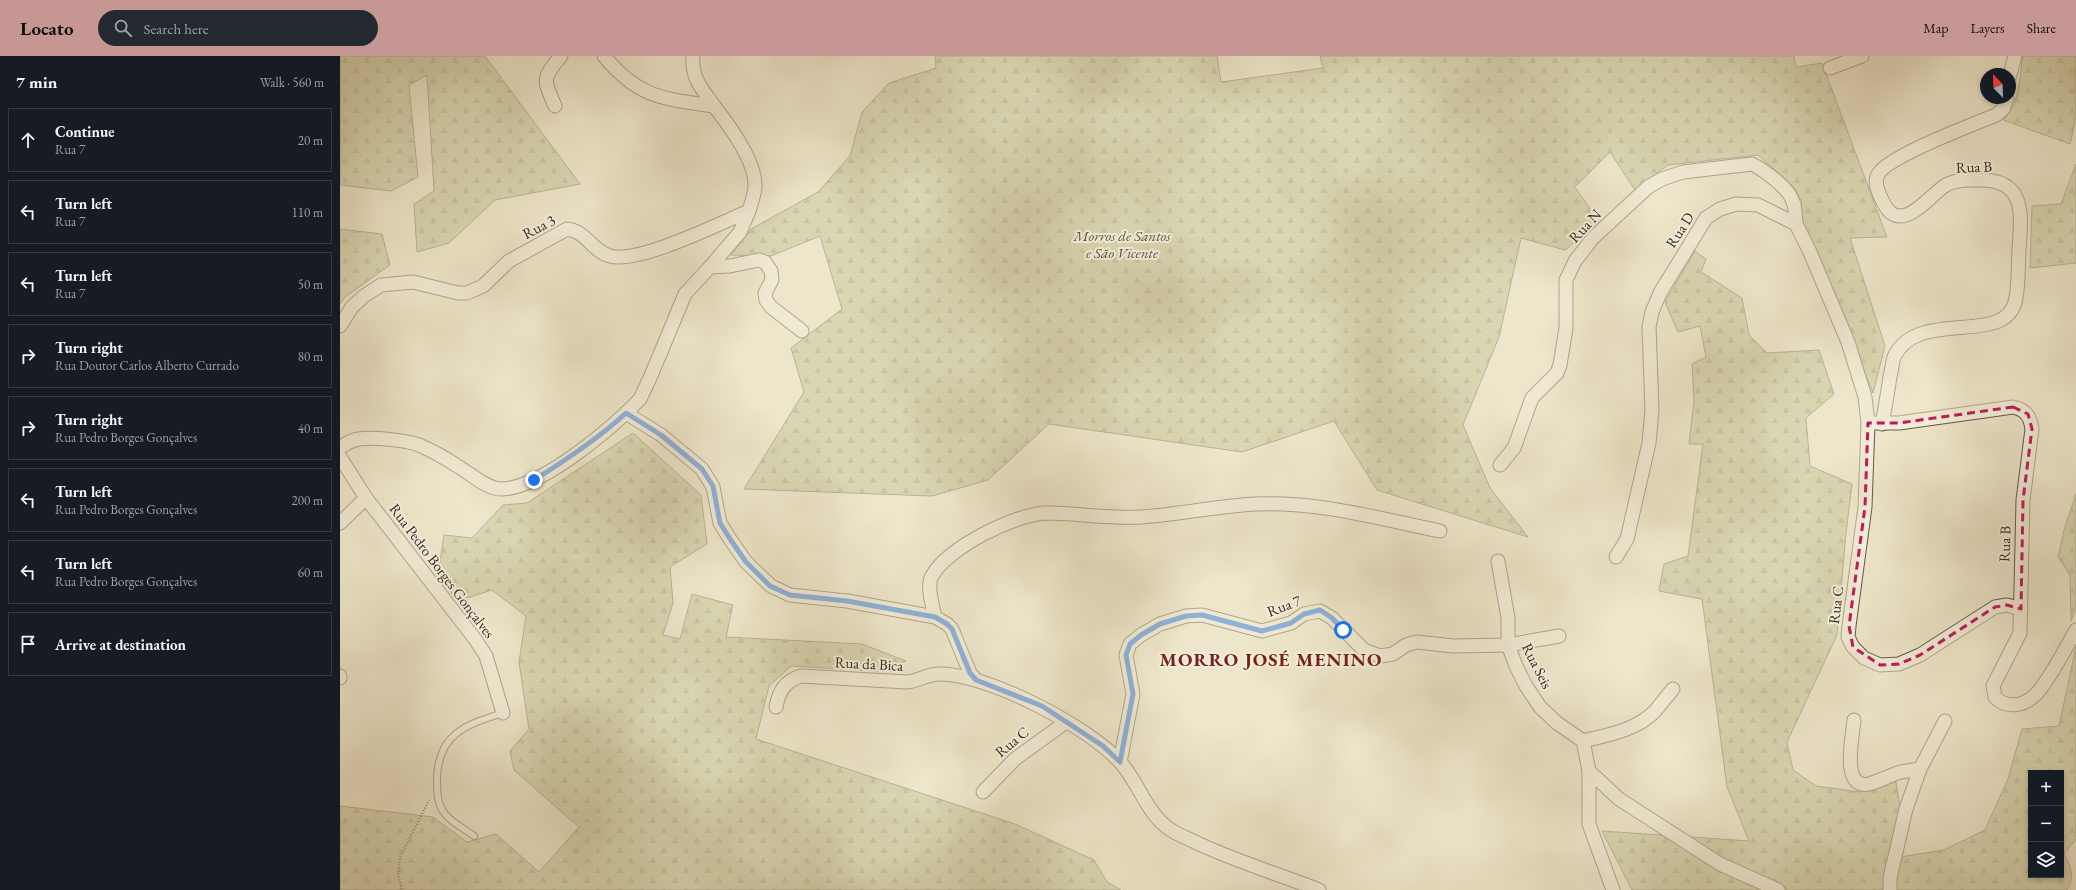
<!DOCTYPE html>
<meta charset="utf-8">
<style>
:root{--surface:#171b24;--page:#242831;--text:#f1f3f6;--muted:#9ea1a6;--line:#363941;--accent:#c59692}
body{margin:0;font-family:"EB Garamond",serif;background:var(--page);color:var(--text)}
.controls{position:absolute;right:12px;bottom:12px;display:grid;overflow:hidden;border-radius:0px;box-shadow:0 2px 6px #0003}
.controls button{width:36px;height:36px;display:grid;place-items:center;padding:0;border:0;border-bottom:1px solid var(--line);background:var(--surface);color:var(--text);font:20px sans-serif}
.compass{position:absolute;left:1640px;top:12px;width:36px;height:36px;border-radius:50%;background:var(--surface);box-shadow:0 2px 6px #0003;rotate:337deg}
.stop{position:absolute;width:12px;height:12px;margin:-9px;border:3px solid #1a73e8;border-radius:50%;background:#fff}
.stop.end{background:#1a73e8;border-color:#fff;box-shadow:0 1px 4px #0008}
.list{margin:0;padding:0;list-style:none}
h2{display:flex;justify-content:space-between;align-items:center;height:52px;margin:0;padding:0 16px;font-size:17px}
h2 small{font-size:13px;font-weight:400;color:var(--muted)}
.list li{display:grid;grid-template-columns:26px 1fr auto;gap:12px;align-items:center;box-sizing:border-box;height:64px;margin:0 8px 8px;padding:0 8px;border:1px solid var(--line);border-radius:0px}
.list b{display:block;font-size:15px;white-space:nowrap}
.list p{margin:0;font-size:13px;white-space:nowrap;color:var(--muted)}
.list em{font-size:13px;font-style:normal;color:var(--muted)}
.icon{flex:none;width:22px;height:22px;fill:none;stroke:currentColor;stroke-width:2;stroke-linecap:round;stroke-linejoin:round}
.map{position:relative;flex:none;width:1736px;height:834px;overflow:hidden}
header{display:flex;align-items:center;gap:24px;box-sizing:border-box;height:56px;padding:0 20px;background:var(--accent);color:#111}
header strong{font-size:19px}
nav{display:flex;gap:22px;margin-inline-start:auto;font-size:14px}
.search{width:280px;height:36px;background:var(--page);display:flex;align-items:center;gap:10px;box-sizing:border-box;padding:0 14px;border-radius:22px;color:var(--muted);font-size:15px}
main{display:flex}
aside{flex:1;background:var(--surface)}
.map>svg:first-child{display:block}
.forest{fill:url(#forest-firs);stroke:#7a765a;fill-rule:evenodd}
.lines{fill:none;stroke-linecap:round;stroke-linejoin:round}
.service-casing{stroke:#64584a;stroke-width:8}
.minor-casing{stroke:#64584a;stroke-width:15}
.path{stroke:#36291f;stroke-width:2.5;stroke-dasharray:1 2;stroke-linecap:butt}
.service{stroke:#f4efdd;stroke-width:6}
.minor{stroke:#f4efdd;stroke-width:13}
.route{stroke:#1a73e8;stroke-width:5}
.marked{fill:none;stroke:#c2185b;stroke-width:3;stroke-dasharray:8 5;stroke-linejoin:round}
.labels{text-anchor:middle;stroke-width:4;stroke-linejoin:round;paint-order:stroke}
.street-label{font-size:15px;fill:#36291f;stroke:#f4efdd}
.park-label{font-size:15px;font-style:italic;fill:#58503c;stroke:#f4efdd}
.district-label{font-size:19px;font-weight:bold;letter-spacing:1px;fill:#7a1f14;stroke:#f4efdd}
</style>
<header>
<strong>Locato</strong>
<div class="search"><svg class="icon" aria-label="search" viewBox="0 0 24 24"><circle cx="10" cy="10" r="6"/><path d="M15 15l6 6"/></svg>Search here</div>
<nav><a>Map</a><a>Layers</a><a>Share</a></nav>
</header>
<main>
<aside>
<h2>7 min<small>Walk · 560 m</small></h2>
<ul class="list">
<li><svg class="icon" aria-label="ahead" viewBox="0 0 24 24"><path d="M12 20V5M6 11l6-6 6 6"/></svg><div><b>Continue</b><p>Rua 7</p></div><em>20 m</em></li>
<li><svg class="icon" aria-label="left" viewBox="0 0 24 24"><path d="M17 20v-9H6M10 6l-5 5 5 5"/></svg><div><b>Turn left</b><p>Rua 7</p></div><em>110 m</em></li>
<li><svg class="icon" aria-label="left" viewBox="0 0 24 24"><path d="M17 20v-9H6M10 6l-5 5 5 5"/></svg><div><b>Turn left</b><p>Rua 7</p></div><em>50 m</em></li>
<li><svg class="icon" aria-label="right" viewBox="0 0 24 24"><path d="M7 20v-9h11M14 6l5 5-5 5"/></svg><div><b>Turn right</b><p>Rua Doutor Carlos Alberto Currado</p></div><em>80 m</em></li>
<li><svg class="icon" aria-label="right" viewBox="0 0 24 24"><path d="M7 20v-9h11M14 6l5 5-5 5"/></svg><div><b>Turn right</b><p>Rua Pedro Borges Gonçalves</p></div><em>40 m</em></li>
<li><svg class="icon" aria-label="left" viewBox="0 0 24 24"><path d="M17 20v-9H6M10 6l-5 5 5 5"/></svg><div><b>Turn left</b><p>Rua Pedro Borges Gonçalves</p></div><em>200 m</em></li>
<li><svg class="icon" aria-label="left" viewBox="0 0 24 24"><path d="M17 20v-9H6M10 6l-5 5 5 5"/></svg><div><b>Turn left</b><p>Rua Pedro Borges Gonçalves</p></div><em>60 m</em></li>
<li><svg class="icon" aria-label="arrive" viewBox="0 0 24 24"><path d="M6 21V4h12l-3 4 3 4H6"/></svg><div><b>Arrive at destination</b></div></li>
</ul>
</aside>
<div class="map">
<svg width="1736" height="834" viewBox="0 0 1736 834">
<defs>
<pattern id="forest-firs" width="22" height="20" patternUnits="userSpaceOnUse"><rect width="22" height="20" fill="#bec394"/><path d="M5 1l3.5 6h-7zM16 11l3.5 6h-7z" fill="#9b9e78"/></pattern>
</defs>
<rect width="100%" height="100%" fill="#eee6ca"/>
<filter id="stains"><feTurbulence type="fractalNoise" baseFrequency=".005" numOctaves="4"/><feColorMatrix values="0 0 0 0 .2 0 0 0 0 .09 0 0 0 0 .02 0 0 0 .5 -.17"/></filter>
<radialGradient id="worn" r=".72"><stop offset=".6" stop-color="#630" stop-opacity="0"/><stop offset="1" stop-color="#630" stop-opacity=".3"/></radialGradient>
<g class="forest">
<path d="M0 0H145L240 128 155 144 109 187 77 196 74 148 94 135 87 19 69 29 78 121 51 135 0 129Z"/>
<path d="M595 0H877L881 26 983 12 980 0H1454L1456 11 1482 7 1547 181 1510 182 1545 290 1533 337 1476 194 1461 164V144L1454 131 1418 99 1328 109 1295 134 1270 96 1235 131 1259 166 1225 194 1181 182 1159 281 1123 369 1150 432 1188 481 1037 434 994 365 902 396 709 368 648 424 592 440 404 433 464 336 451 292 502 253 480 180 431 200 391 199 411 173 478 136 510 100 522 56 549 27 596 12Z"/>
<path d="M1683 0H1736V61L1730 88 1663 64C1681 46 1679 23 1683 0Z"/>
<path d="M1736 108V207L1690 212 1692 150 1721 148Z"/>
<path d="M0 173 42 178 50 209 5 241 0 248Z"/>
<path d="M1355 195 1366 203 1361 216 1402 242 1409 279 1427 297 1479 294 1494 338 1466 362 1470 410 1512 428 1506 477 1497 579 1447 686 1453 714 1476 730 1520 736 1555 720 1560 752 1548 803 1604 794 1645 774 1668 723 1682 673 1719 670 1736 591V783L1724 798C1730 810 1736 821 1727 834H1292L1262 775 1409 785 1387 731 1362 543 1319 535 1324 508 1348 500 1363 388H1349L1354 345 1352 308 1366 301 1360 270 1338 276 1325 246ZM1691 717H1721V819H1691Z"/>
<path d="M293 377 361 439 367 488 330 511 333 547 323 579 340 583 352 538 393 549 386 581 522 588 566 605 539 615 451 610 429 630 416 683 675 768 754 804 767 826 781 834H0V750L93 761 127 786 156 778 199 816 239 771 174 714 170 695 189 673 179 606 186 560 152 534 117 545 98 519 104 479 132 482 163 449 187 447Z"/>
<path d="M1736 438V551L1731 565 1730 519 1718 501 1724 474Z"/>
</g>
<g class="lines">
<defs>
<path id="service" d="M134 780C125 773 112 767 105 758 97 748 97 736 97 723 98 678 125 669 163 657"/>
<g id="minor">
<path d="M353 0C351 22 362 33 374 50"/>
<path d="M1490 12 1522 0"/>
<path d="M1670 19 1675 0"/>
<path d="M215 50C203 23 202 23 221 0"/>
<path d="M370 211 400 176 409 155"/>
<path d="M0 270 12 251 24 240 41 229 73 226 118 237H127L143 230 169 205 227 173C246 175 253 196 270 200 299 208 380 167 409 155 411 147 415 138 415 130 416 105 389 69 374 50 324 43 298 42 264 0"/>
<path d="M286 357 300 343 310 322 345 238 370 211 390 210 419 204 425 206 431 215 432 224 425 237 426 244 431 251 462 275"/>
<path d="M1534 367H1559L1673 351C1686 354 1690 360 1692 373L1683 444 1680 577 1653 630 1655 641C1666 653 1683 650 1694 640 1706 630 1727 590 1736 574"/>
<path d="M1542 368C1545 352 1548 336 1550 320 1552 315 1552 307 1554 301 1578 250 1668 293 1676 242 1679 226 1678 209 1679 194 1681 160 1687 124 1641 124 1629 124 1617 123 1606 129 1594 136 1574 162 1559 160 1550 159 1546 152 1542 144 1538 136 1533 125 1539 117 1551 99 1632 69 1656 59L1663 53 1667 42"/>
<path d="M0 392C5 388 13 384 19 383 33 381 66 384 79 389 93 395 107 403 119 411 131 418 147 433 161 433 198 433 260 381 286 357L321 379 362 413 373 431 380 467 390 483 406 506 431 530 450 539 507 545 595 561 607 568 612 573 630 617 636 624"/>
<path d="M0 401 26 442 135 583 146 600 163 657"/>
<path d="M1160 409 1174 392 1192 342 1217 317 1220 309 1226 272V224L1235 205 1253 182 1308 131 1322 123 1343 116 1412 108C1424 114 1449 132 1453 146 1456 152 1455 161 1456 168"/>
<path d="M0 467 26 442"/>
<path d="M1276 501 1287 483 1309 387 1312 354 1309 271 1312 256 1320 237 1366 162 1380 153 1396 148 1418 149 1456 168 1469 194 1508 286 1525 341 1528 367 1525 451 1509 570 1508 581 1513 591 1524 602 1540 609 1559 608 1580 599 1655 551 1667 549 1681 553"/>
<path d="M1158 505 1168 562V589L1176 610 1186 630 1200 651 1217 667 1243 685 1249 715V768L1273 834"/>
<path d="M595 561C593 550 586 530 592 520 607 492 675 458 706 457 738 457 769 463 802 461 840 458 878 450 916 448 978 445 1040 463 1100 475"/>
<path d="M0 620V622"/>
<path d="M436 651C439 635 445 625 461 620L567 626C578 625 588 618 599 618 646 617 750 671 781 707 799 727 807 759 831 774 838 779 847 782 855 786 895 805 938 818 979 834"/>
<path d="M1514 664C1513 679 1500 734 1529 728 1540 725 1550 719 1561 716 1567 715 1574 714 1580 713"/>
<path d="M1243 685C1268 679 1297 674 1315 655 1321 648 1327 640 1333 633"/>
<path d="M780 706 793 638 786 599 790 588 801 579 820 568 846 560 862 559 922 575 951 567 964 558 980 555 992 562 1024 594 1040 600 1053 598 1066 589 1077 586 1113 590 1168 589 1219 580"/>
<path d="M1249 715 1279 743 1380 808 1438 834"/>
<path d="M643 736 675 703 726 666"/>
<path d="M1550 834V822L1566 753 1580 713 1605 665"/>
</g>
</defs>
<use href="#service" class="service-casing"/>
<use href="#minor" class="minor-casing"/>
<path class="path" d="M62 833 58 819 60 801 89 744"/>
<use href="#service" class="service"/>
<use href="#minor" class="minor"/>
</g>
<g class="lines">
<path class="route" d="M194 424C226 404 258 383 286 357L321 379 362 413 373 430 380 467 390 483 406 506 430 530 450 539 507 545 595 561 607 568 612 573 630 617 636 624 702 650 763 690 780 706 793 638 786 599 790 588 801 579 820 568 846 560 862 559 922 575 951 567 964 558 980 554 992 562 1003 574"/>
</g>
<path d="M0 0H1736V834H0ZM1673 351 1688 358 1692 373 1683 444 1681 553 1667 549 1655 551 1580 599 1559 608 1540 609 1513 591 1509 570 1525 451 1528 367H1559Z" fill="#eee6ca" fill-opacity=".55" fill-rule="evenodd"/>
<path class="marked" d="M1673 351 1688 358 1692 373 1683 444 1681 553 1667 549 1655 551 1580 599 1559 608 1540 609 1513 591 1509 570 1525 451 1528 367H1559Z"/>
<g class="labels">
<g class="street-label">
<text transform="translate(1634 111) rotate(-2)" y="5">Rua B</text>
<text transform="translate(1245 170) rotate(-47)" y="5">Rua N</text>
<text transform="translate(199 171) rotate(-28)" y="5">Rua 3</text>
<text transform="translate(1340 174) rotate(-57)" y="5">Rua D</text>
<text transform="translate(1665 488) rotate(-88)" y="5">Rua B</text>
<text transform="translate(102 515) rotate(53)" y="5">Rua Pedro Borges Gonçalves</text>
<text transform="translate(1496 549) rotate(-83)" y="5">Rua C</text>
<text transform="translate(944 550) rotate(-21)" y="5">Rua 7</text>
<text transform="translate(529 608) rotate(3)" y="5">Rua da Bica</text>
<text transform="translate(1197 610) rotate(63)" y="5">Rua Seis</text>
<text transform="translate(672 686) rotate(-40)" y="5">Rua C</text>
</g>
<g class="park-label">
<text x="782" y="185">Morros de Santos<tspan x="782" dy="17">e São Vicente</tspan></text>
</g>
<g class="district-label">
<text x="931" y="610">MORRO JOSÉ MENINO</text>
</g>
</g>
<rect width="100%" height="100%" filter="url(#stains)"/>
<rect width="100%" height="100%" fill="url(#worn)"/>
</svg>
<div class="controls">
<button>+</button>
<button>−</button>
<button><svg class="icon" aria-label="layers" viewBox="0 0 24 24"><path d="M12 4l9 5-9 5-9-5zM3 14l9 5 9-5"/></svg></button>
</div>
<svg class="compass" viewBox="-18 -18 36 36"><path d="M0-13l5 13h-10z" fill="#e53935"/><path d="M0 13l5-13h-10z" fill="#9ea1a6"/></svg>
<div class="stop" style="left:1003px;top:574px"></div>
<div class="stop end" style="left:194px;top:424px"></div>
</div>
</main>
